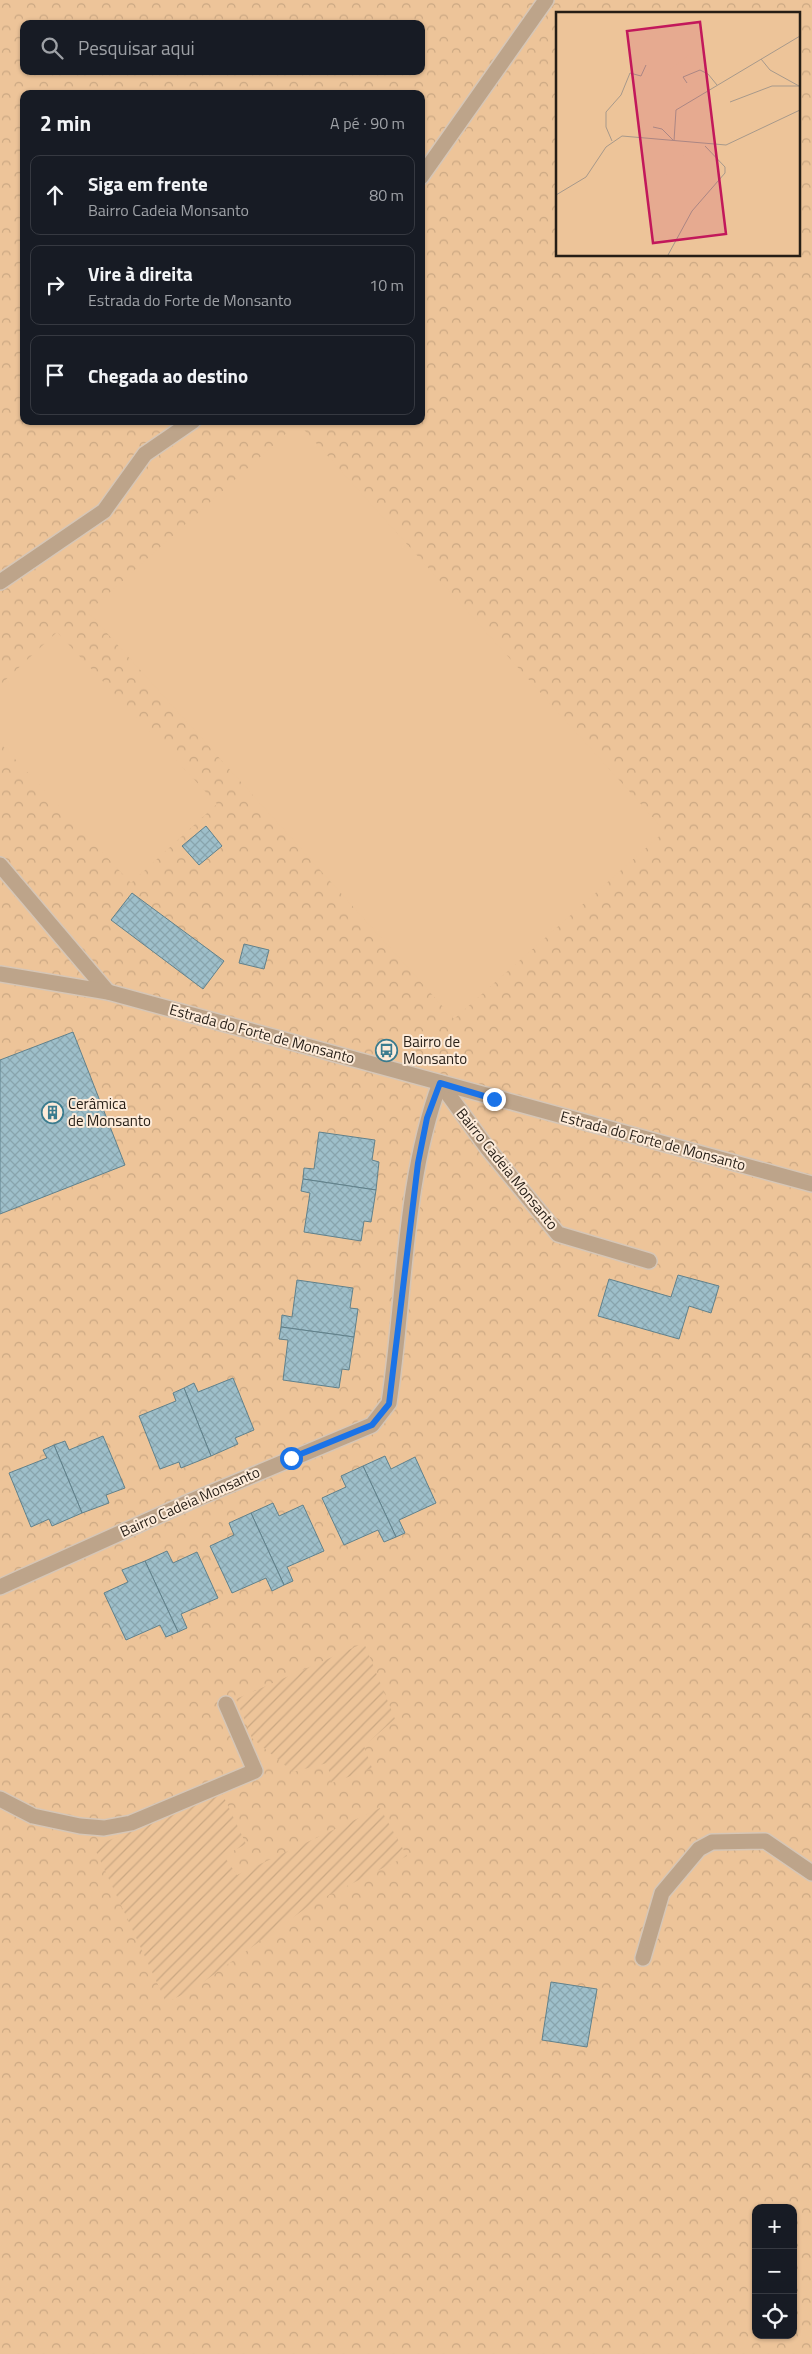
<!DOCTYPE html>
<html lang="pt">
<meta charset="utf-8">
<style>
:root{--surface:#171b24;--page:#20242c;--text:#f1f3f6;--muted:#9ea1a6;--line:#363941}
body{margin:0;font-family:"Titillium Web",sans-serif;background:var(--page);color:var(--text)}
.controls{position:absolute;right:15px;bottom:15px;display:grid;overflow:hidden;border-radius:10px;box-shadow:0 1px 4px #0004}
.controls button{width:45px;height:45px;display:grid;place-items:center;padding:0;border:0;border-bottom:1px solid var(--line);background:var(--surface);color:var(--text);font:25px sans-serif}
.stop{position:absolute;width:15px;height:15px;margin:-11px;border:4px solid #1a73e8;border-radius:50%;background:#fff}
.stop.end{background:#1a73e8;border-color:#fff;box-shadow:0 1px 5px #0008}
.list{margin:0;padding:0;list-style:none}
h2{display:flex;justify-content:space-between;align-items:center;height:65px;margin:0;padding:0 20px;font-size:21px}
h2 small{font-size:16px;font-weight:400;color:var(--muted)}
.list li{display:grid;grid-template-columns:32px 1fr auto;gap:15px;align-items:center;box-sizing:border-box;height:80px;margin:0 10px 10px;padding:0 10px;border:1px solid var(--line);border-radius:10px}
.list b{display:block;font-size:19px;white-space:nowrap}
.list p{margin:0;font-size:16px;white-space:nowrap;color:var(--muted)}
.list em{font-size:16px;font-style:normal;color:var(--muted)}
.icon{flex:none;width:28px;height:28px;fill:none;stroke:currentColor;stroke-width:2;stroke-linecap:round;stroke-linejoin:round}
.map{position:relative;flex:none;width:812px;height:2354px;overflow:hidden}
.search{position:absolute;background:var(--surface);box-shadow:0 1px 4px #0004;left:20px;top:20px;width:405px;height:55px;display:flex;align-items:center;gap:12px;box-sizing:border-box;padding:0 18px;border-radius:10px;color:var(--muted);font-size:19px}
.panel{position:absolute;background:var(--surface);box-shadow:0 1px 4px #0004;left:20px;top:90px;width:405px;height:335px;border-radius:10px}
.map>svg:first-child{display:block}
.park{fill:url(#park-crowns);fill-rule:evenodd}
.garden{fill:url(#garden-furrows)}
.pitch{fill:#edc499}
.building{fill:url(#building-cross-hatch);stroke:#61818b}
.lines{fill:none;stroke-linecap:round;stroke-linejoin:round}
.service-casing{stroke:#d6c6b6;stroke-width:18}
.minor-casing{stroke:#d6c6b6;stroke-width:18}
.tertiary-casing{stroke:#d6c6b6;stroke-width:18}
.service{stroke:#bda48a;stroke-width:15}
.minor{stroke:#bda48a;stroke-width:15}
.tertiary{stroke:#bda48a;stroke-width:15}
.route{stroke:#1a73e8;stroke-width:6}
.labels{text-anchor:middle;stroke-width:4;stroke-linejoin:round;paint-order:stroke}
.street-label{font-size:15px;fill:#261e16;stroke:#fdebd9}
.poi-label{font-size:15px;fill:#261e16;stroke:#fdebd9;text-anchor:start}
.inset-road{fill:none;stroke:#a7998b;stroke-width:1}
.view{fill:#c2185b;fill-opacity:0.15;stroke:#c2185b;stroke-width:2.5}
.inset-edge{fill:none;stroke:#261e16;stroke-width:2.5}
</style>
<div class="map">
<svg width="812" height="2354" viewBox="0 0 812 2354">
<defs>
<pattern id="park-crowns" width="20" height="18" patternUnits="userSpaceOnUse" patternTransform="scale(1.25)"><rect width="20" height="18" fill="#edc499"/><path d="M2 6a3 3 0 1 1 6 0M12 15a3 3 0 1 1 6 0" fill="none" stroke="#cba883"/></pattern>
<pattern id="garden-furrows" width="10" height="10" patternUnits="userSpaceOnUse" patternTransform="scale(1.25)"><rect width="10" height="10" fill="#edc499"/><path d="M-1 1l2-2M0 10L10 0M9 11l2-2" fill="none" stroke="#cba883"/></pattern>
<pattern id="building-cross-hatch" width="8" height="8" patternUnits="userSpaceOnUse" patternTransform="scale(1.25)"><rect width="8" height="8" fill="#9ebfca"/><path d="M0 0l8 8M0 8l8-8" fill="none" stroke="#88a4ad"/></pattern>
</defs>
<rect width="100%" height="100%" fill="#fdebd9"/>
<path class="park" d="M0 0H812V2354H0ZM557 14H798V255H557ZM24 24H421V71H24ZM24 94H421V421H24ZM756 2208H793V2335H756Z"/>
<g class="garden">
<path d="M364 1643 395 1719 364 1746 372 1768 332 1783 327 1763 293 1772 252 1738 236 1699Z"/>
<path d="M221 1791 246 1844 224 1856 237 1875 380 1808 407 1856 313 1903 191 1991 166 2002 94 1847Z"/>
</g>
<g class="pitch">
<path d="M298 423 665 831 454 1019 88 612Z"/>
<path d="M57 632 217 804 131 883 0 743V685Z"/>
</g>
<g class="building">
<path d="M206 826 222 846 199 865 182 846Z"/>
<path d="M132 893 224 961 203 989 111 920Z"/>
<path d="M244 944 269 950 264 969 239 963Z"/>
<path d="M73 1032 125 1165 0 1214V1060Z"/>
<path d="M319 1132 375 1140 372 1160 379 1162 376 1190 303 1179 304 1168 314 1169Z"/>
<path d="M303 1179 376 1190 371 1222 364 1221 361 1241 304 1232 310 1193 301 1191Z"/>
<path d="M678 1275 719 1286 711 1313 689 1306 679 1339 598 1316 609 1279 671 1297Z"/>
<path d="M297 1280 353 1288 350 1308 358 1309 354 1337 281 1327 282 1315 292 1317Z"/>
<path d="M281 1327 354 1337 349 1370 342 1369 339 1388 283 1380 288 1340 279 1339Z"/>
<path d="M233 1378 254 1430 235 1438 238 1444 211 1456 184 1388 194 1383 198 1392Z"/>
<path d="M184 1388 211 1456 181 1468 179 1462 160 1469 139 1416 176 1401 173 1393Z"/>
<path d="M103 1436 125 1488 106 1495 109 1503 82 1513 54 1445 65 1441 69 1450Z"/>
<path d="M54 1445 82 1513 52 1526 49 1519 31 1527 9 1473 47 1458 43 1450Z"/>
<path d="M385 1456 391 1469 415 1457 436 1503 399 1520 405 1533 396 1537 363 1466Z"/>
<path d="M363 1466 396 1537 384 1542 378 1530 344 1545 322 1498 346 1487 341 1476Z"/>
<path d="M273 1503 279 1516 303 1505 324 1551 287 1567 293 1581 284 1585 251 1513Z"/>
<path d="M251 1513 284 1585 272 1591 266 1578 232 1593 210 1546 234 1535 229 1523Z"/>
<path d="M167 1551 173 1563 197 1552 218 1598 181 1614 187 1628 178 1632 145 1561Z"/>
<path d="M145 1561 178 1632 166 1637 160 1625 126 1640 104 1593 128 1582 122 1570Z"/>
<path d="M551 1982 597 1989 587 2047 542 2040Z"/>
</g>
<g class="lines">
<defs>
<g id="service">
<path d="M440 1083 488 1149 558 1234 649 1261"/>
<path d="M0 1587 189 1502 372 1425 389 1403C405 1299 403 1183 440 1083"/>
<path d="M0 1799 33 1816 80 1826 104 1828 131 1823 255 1771 226 1704"/>
</g>
<g id="minor">
<path d="M421 177 546 0"/>
<path d="M0 582 104 511 145 454 193 421"/>
<path d="M0 865 108 992"/>
<path d="M643 1958 662 1893 699 1849 712 1842 765 1841 812 1873"/>
</g>
<path id="tertiary" d="M0 974 108 992 812 1184"/>
</defs>
<use href="#service" class="service-casing"/>
<use href="#minor" class="minor-casing"/>
<use href="#tertiary" class="tertiary-casing"/>
<use href="#service" class="service"/>
<use href="#minor" class="minor"/>
<use href="#tertiary" class="tertiary"/>
</g>
<g class="lines">
<path class="route" d="M291 1458 372 1425 389 1404 418 1163 427 1118 440 1083 494 1099"/>
</g>
<defs>
<symbol id="bus-ring" viewBox="-11 -11 22 22"><circle r="9.5" fill="#fdebd9" stroke="#3a7b8e" stroke-width="1.5"/><path d="M-5-6H5V4H4V6H2V4H-2V6H-4V4H-5ZM-3.5-4V0h7V-4ZM-3.5 1.2v1.5H-2V1.2ZM2 1.2v1.5H3.5V1.2Z" fill="#3a7b8e"/></symbol>
<symbol id="building-ring" viewBox="-11 -11 22 22"><circle r="9.5" fill="#fdebd9" stroke="#3a7b8e" stroke-width="1.5"/><path d="M-4-6H4V6H1V3H-1V6H-4ZM-2.5-4.3h1.7v1.8h-1.7ZM.8-4.3h1.7v1.8H.8ZM-2.5-1h1.7V.8h-1.7ZM.8-1h1.7V.8H.8Z" fill="#3a7b8e"/></symbol>
</defs>
<g fill-rule="evenodd">
<use href="#bus-ring" x="374" y="1038" width="25" height="25"/>
<use href="#building-ring" x="40" y="1100" width="25" height="25"/>
</g>
<g class="labels">
<g class="street-label">
<text transform="translate(262 1034) rotate(15)" y="5">Estrada do Forte de Monsanto</text>
<text transform="translate(653 1141) rotate(15)" y="5">Estrada do Forte de Monsanto</text>
<text transform="translate(507 1169) rotate(51)" y="5">Bairro Cadeia Monsanto</text>
<text transform="translate(190 1502) rotate(-24)" y="5">Bairro Cadeia Monsanto</text>
</g>
<g class="poi-label">
<text x="403" y="1047">Bairro de<tspan x="403" dy="17">Monsanto</tspan></text>
<text x="68" y="1109">Cerâmica<tspan x="68" dy="17">de Monsanto</tspan></text>
</g>
</g>
<g transform="translate(556 12)">
<rect width="244" height="244" fill="#fdebd9"/>
<path d="M0 0H244V243H0Z" fill="#edc499"/>
<path d="M133 43 141 57 130 63 128 56 115 63 112 59Z" fill="#edc499"/>
<path d="M118 135 155 168 138 187 101 154ZM148 144 164 157 158 165 141 152Z" fill="#edc499"/>
<path class="inset-road" d="M205 47 214 58 243 74M131 71 127 65 144 58 152 62 161 73M174 90 216 74H244M97 115 106 117 117 128M56 129 50 115V100L65 83 74 61 85 64 90 53M118 129 120 98 244 24M0 183 30 165 50 135 66 124 170 133 244 98M112 243 136 199 169 161V155L149 134"/>
<path class="view" d="M144 10 170 222 97 231 71 19Z"/>
<rect width="244" height="244" class="inset-edge"/>
</g>
</svg>
<div class="controls">
<button>+</button>
<button>−</button>
<button><svg class="icon" aria-label="locate" viewBox="0 0 24 24"><circle cx="12" cy="12" r="6"/><path d="M12 2v4M12 18v4M2 12h4M18 12h4"/></svg></button>
</div>
<div class="stop" style="left:291px;top:1458px"></div>
<div class="stop end" style="left:494px;top:1099px"></div>
<div class="search"><svg class="icon" aria-label="search" viewBox="0 0 24 24"><circle cx="10" cy="10" r="6"/><path d="M15 15l6 6"/></svg>Pesquisar aqui</div>
<section class="panel">
<h2>2 min<small>A pé · 90 m</small></h2>
<ul class="list">
<li><svg class="icon" aria-label="ahead" viewBox="0 0 24 24"><path d="M12 20V5M6 11l6-6 6 6"/></svg><div><b>Siga em frente</b><p>Bairro Cadeia Monsanto</p></div><em>80 m</em></li>
<li><svg class="icon" aria-label="right" viewBox="0 0 24 24"><path d="M7 20v-9h11M14 6l5 5-5 5"/></svg><div><b>Vire à direita</b><p>Estrada do Forte de Monsanto</p></div><em>10 m</em></li>
<li><svg class="icon" aria-label="arrive" viewBox="0 0 24 24"><path d="M6 21V4h12l-3 4 3 4H6"/></svg><div><b>Chegada ao destino</b></div></li>
</ul>
</section>
</div>
